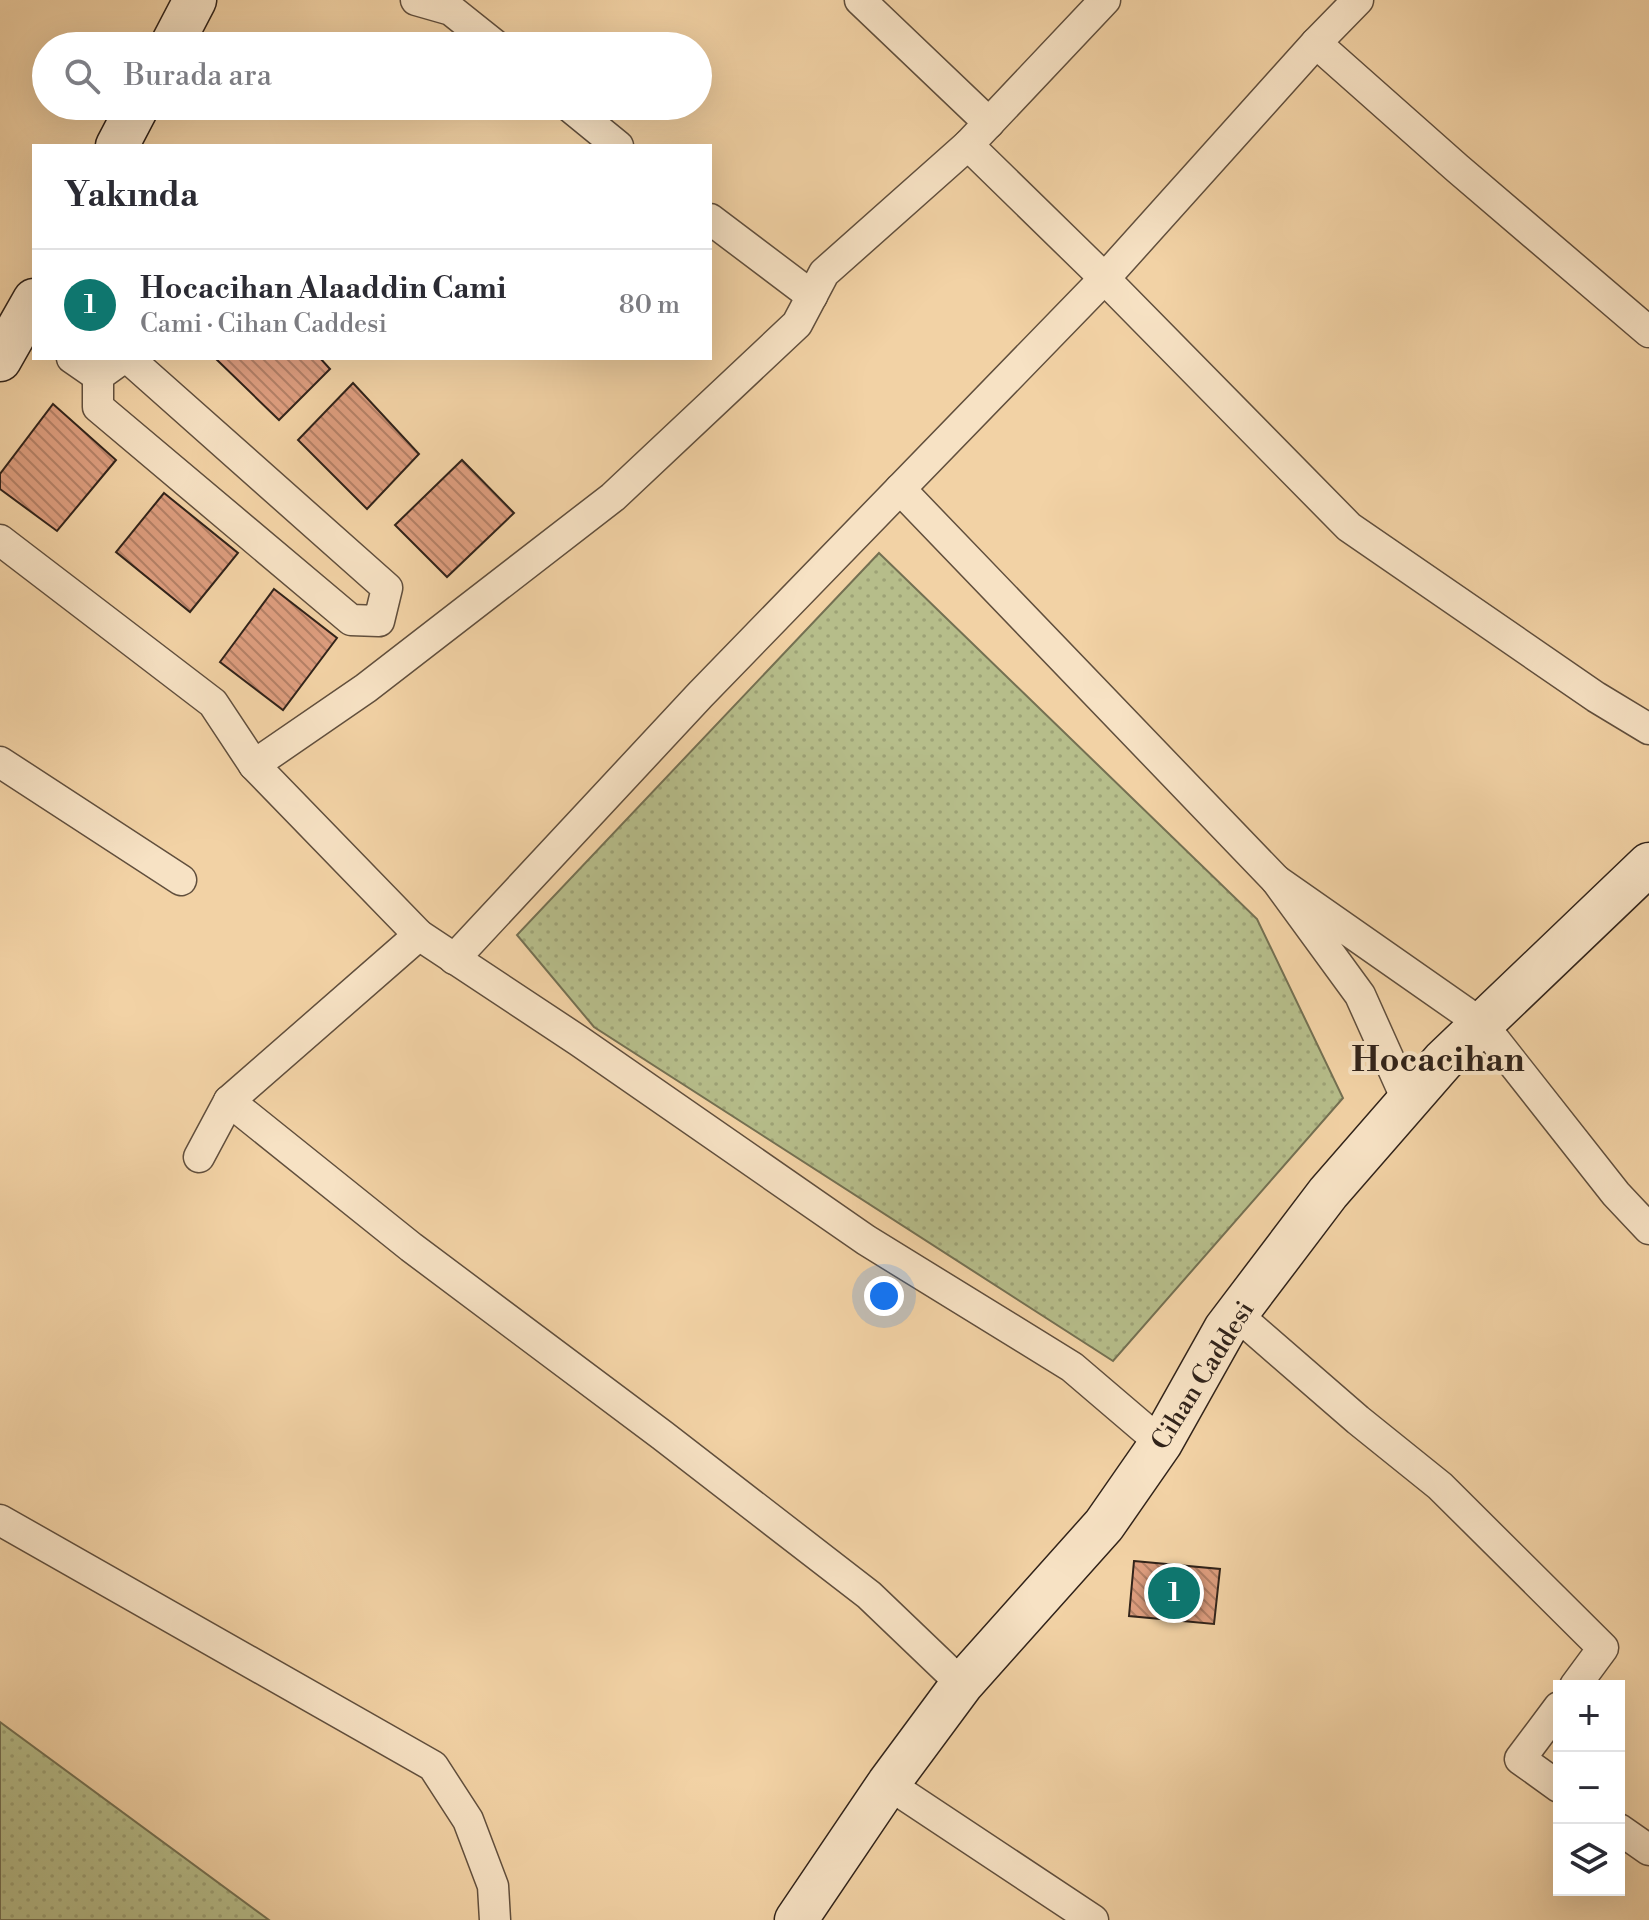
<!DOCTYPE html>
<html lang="tr">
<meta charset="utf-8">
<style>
:root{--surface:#fff;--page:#f2f2f3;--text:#2b2b33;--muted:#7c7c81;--line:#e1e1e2;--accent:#0f766e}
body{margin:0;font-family:"Libre Bodoni",serif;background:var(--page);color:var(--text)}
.controls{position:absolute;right:24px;bottom:24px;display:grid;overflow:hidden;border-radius:0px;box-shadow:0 8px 32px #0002}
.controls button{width:72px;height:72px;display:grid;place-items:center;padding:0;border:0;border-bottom:2px solid var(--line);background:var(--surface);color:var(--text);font:40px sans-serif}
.you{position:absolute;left:884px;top:1296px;width:28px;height:28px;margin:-20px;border:6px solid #fff;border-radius:50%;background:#1a73e8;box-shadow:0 0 0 12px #1a73e833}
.badge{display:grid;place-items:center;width:52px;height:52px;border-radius:50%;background:var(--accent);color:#fff;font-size:26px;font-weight:700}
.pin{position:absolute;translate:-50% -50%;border:4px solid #fff;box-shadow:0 2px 8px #0006}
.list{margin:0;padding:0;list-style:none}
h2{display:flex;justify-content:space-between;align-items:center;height:104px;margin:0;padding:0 32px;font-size:34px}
h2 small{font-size:26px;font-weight:400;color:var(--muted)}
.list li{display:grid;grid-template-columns:52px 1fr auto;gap:24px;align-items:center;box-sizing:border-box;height:112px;padding:0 32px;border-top:2px solid var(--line)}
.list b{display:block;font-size:30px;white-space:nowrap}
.list p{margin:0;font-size:26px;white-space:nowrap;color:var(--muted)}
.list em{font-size:26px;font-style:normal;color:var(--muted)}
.icon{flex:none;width:44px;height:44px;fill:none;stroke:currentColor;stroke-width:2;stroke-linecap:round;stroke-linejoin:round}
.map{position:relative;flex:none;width:1649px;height:1920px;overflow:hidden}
.search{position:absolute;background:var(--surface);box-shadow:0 8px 32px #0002;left:32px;top:32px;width:680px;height:88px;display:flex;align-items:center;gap:20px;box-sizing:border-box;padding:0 28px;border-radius:44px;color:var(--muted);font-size:30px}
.panel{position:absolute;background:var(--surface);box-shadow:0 8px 32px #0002;left:32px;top:144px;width:680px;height:216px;border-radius:0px}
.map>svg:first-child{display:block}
.grass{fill:url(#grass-dots);stroke:#747052;stroke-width:2}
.building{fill:url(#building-back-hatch);stroke:#31231a;stroke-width:2}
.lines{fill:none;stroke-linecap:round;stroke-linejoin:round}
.street-casing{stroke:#614f3d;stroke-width:33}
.secondary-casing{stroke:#31231a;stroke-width:45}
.street{stroke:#f7e2c4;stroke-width:30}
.secondary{stroke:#f7e2c4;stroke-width:42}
.labels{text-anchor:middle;stroke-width:8;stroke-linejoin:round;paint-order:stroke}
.street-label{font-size:26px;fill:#31231a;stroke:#f7e2c4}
.district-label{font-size:34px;font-weight:bold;fill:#31231a;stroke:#f7e2c4}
</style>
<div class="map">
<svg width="1649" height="1920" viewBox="0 0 1649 1920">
<defs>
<pattern id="grass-dots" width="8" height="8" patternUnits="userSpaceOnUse" patternTransform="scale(2)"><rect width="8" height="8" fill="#b6bd8a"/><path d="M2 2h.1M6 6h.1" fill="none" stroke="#9da276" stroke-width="1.8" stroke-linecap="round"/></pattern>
<pattern id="building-back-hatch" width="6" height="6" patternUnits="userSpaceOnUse" patternTransform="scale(2)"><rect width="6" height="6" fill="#dd9d7e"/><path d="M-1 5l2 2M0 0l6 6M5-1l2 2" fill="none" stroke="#b48066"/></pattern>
</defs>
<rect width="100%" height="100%" fill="#f2d2a5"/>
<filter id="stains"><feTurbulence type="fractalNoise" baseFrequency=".0025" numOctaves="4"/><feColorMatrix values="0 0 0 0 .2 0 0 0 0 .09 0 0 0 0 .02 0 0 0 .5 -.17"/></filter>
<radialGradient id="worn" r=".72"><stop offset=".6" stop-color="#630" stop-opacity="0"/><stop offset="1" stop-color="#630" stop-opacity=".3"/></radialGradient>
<g class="grass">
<path d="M879 553 1257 919 1343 1098 1113 1361 594 1027 517 935Z"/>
<path d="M0 1722 269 1920H0Z"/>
</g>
<g class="building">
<path d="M215 358H320L330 369 279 420Z"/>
<path d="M353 383 419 454 367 509 298 440Z"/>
<path d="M53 404 116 460 57 531 0 489V474Z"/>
<path d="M462 460 514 513 447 577 395 525Z"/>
<path d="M164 493 238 553 190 612 116 552Z"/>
<path d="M274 589 337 638 283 710 220 662Z"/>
<path d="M1134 1561 1220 1569 1214 1624 1129 1616Z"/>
</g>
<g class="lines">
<defs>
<g id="street">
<path d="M416 0 451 10 496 46"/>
<path d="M860 0 989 123"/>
<path d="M1316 43 1457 168 1649 332"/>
<path d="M569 106 618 146"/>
<path d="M968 145 1093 267 1349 527 1596 697 1649 729"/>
<path d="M710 219 812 296"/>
<path d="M72 358 98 376"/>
<path d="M123 358 98 376V407L351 620 379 621 387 588 128 358"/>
<path d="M900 489 1276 880"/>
<path d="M0 540 213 703 254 765 419 935 579 1041 866 1240 1072 1367 1161 1443"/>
<path d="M0 762 181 880"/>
<path d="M254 765 366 688 613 497 797 324 824 273 968 145 1105 0"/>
<path d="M454 959 700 695 1104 279 1316 43 1358 0"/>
<path d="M229 1101 411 1247 662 1435 869 1595 962 1684"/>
<path d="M1408 1102 1360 995 1276 880 1482 1024 1616 1194 1649 1229"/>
<path d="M199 1157 229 1101 419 935"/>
<path d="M1236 1314 1358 1420 1440 1486 1603 1648 1575 1686"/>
<path d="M0 1520 433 1766 468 1820 493 1886 495 1920"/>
<path d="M1559 1707 1520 1759 1559 1787"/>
<path d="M888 1784 1093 1920"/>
<path d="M1619 1829 1649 1850"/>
</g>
<g id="secondary">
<path d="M171 46 195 0"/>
<path d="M117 146 138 106"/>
<path d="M0 360 34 300"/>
<path d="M796 1920 888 1784 962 1684 1104 1525 1161 1443 1225 1329 1328 1193 1443 1061 1649 864"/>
</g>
</defs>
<use href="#street" class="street-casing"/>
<use href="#secondary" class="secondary-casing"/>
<use href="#street" class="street"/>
<use href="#secondary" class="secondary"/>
</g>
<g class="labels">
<g class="street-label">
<text transform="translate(1202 1375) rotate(-58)" y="9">Cihan Caddesi</text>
</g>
<g class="district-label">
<text x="1438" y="1071">Hocacihan</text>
</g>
</g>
<rect width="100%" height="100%" filter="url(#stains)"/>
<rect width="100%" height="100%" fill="url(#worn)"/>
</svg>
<div class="controls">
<button>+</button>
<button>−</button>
<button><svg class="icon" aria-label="layers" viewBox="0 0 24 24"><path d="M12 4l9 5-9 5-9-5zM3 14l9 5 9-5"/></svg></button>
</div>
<div class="you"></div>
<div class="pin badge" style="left:1174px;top:1593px">1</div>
<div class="search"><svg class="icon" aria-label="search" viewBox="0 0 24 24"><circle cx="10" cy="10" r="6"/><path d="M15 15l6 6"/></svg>Burada ara</div>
<section class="panel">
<h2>Yakında<small></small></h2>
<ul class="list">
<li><span class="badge">1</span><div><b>Hocacihan Alaaddin Cami</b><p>Cami · Cihan Caddesi</p></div><em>80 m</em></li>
</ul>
</section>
</div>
